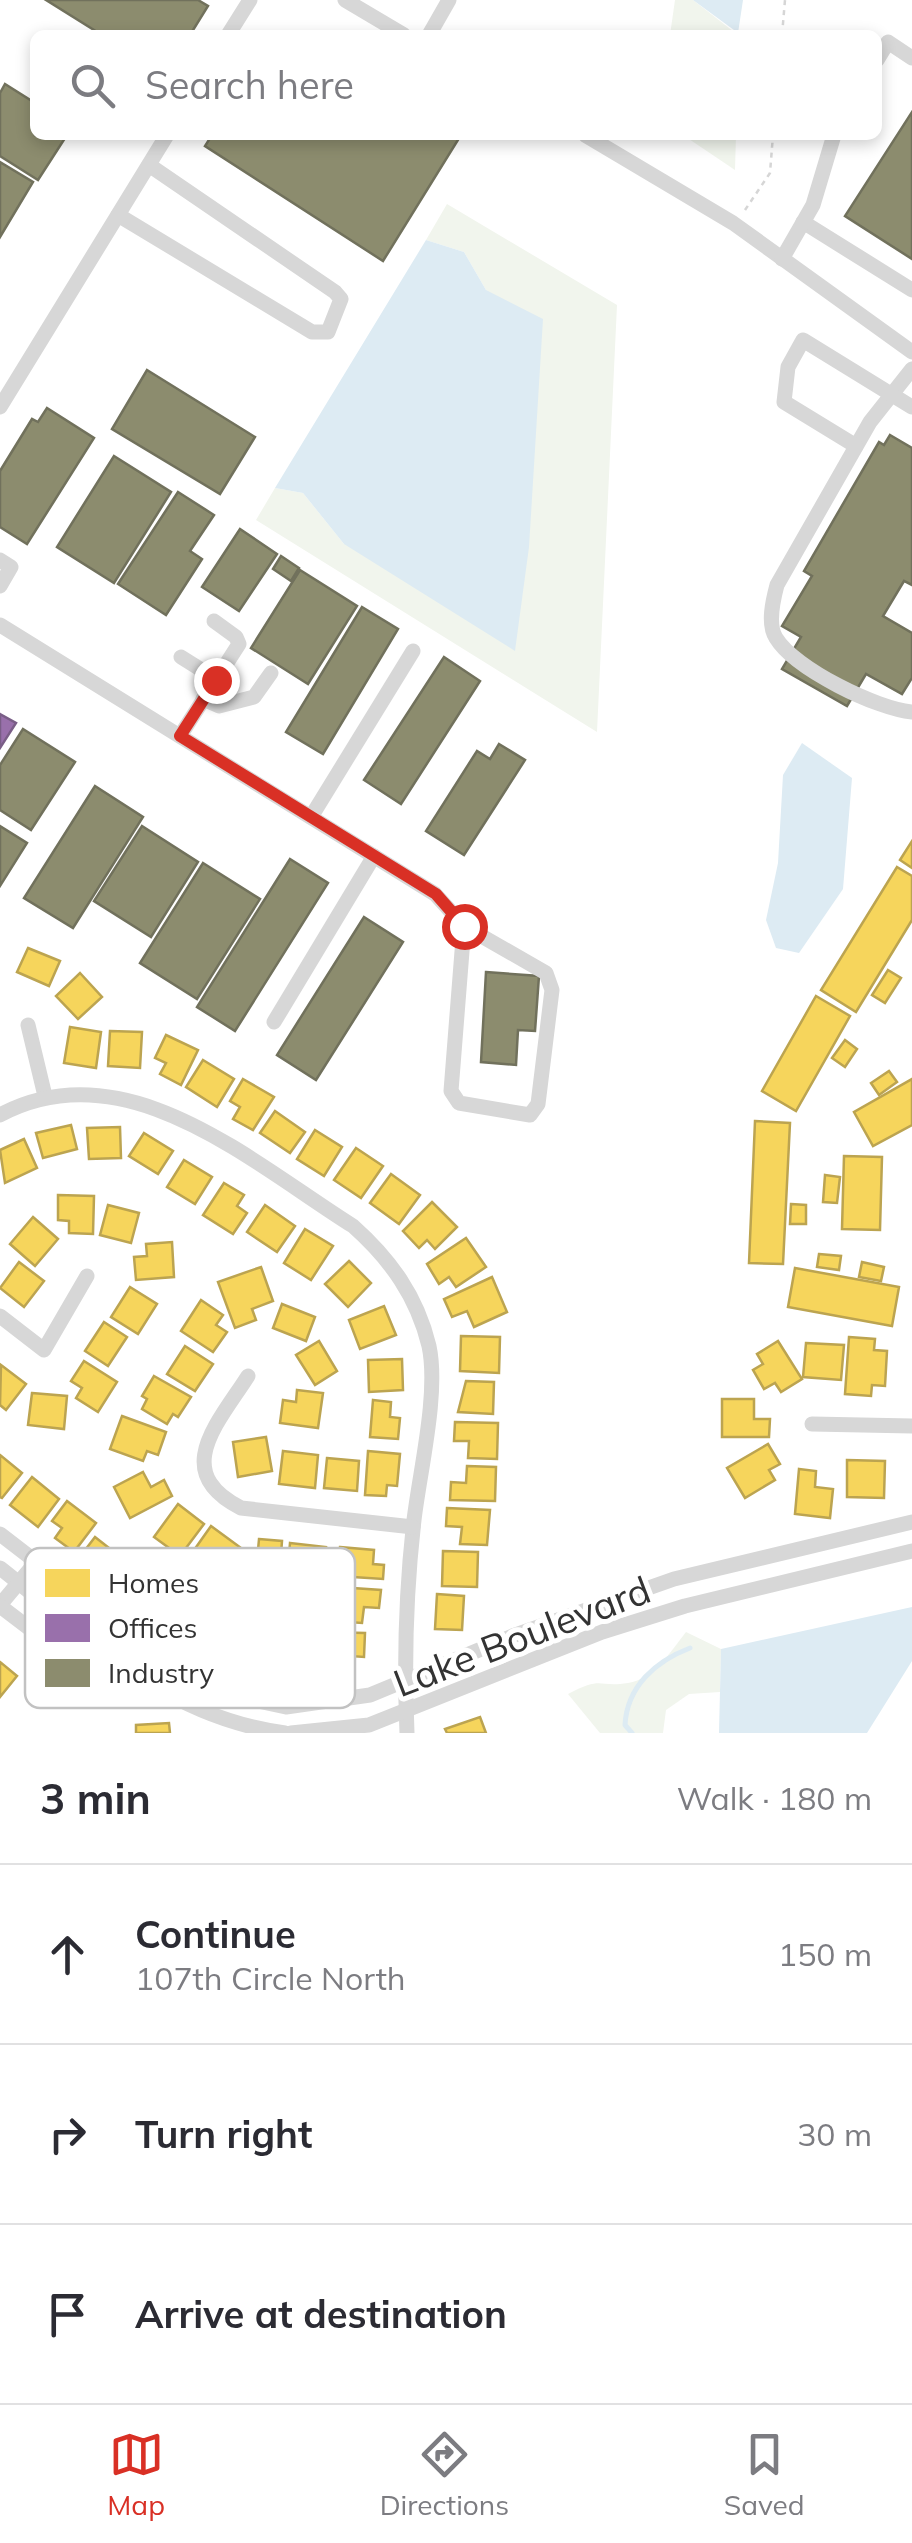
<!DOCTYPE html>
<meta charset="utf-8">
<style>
:root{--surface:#fff;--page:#f2f2f3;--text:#2b2b33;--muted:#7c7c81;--line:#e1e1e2;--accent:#d93025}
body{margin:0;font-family:Mulish,sans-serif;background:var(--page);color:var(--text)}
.stop{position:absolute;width:30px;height:30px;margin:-22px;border:8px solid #d93025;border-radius:50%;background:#fff}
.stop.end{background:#d93025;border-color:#fff;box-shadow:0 2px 10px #0008}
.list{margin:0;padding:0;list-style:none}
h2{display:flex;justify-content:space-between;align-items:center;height:130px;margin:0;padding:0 40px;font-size:42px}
h2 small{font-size:32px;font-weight:400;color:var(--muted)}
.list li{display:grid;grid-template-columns:65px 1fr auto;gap:30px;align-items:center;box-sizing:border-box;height:180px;padding:0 40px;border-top:2px solid var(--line)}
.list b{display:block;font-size:38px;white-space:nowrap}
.list p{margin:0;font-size:32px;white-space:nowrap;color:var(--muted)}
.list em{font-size:32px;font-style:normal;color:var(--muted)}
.icon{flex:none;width:55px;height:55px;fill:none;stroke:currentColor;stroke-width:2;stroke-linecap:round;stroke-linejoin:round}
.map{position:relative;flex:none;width:912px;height:1733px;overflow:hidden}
.search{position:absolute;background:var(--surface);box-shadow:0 5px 15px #0003;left:30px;right:30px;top:30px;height:110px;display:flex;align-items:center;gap:25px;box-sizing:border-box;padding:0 35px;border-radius:15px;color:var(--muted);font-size:38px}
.sheet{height:670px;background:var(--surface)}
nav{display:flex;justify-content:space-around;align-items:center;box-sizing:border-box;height:140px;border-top:2px solid var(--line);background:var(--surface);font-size:28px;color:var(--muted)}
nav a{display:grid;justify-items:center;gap:5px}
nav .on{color:var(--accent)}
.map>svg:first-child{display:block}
.green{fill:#f1f5ed}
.water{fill:#ddebf3}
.homes{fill:#f6d55c;stroke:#bca450;stroke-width:2.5}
.offices{fill:#9970ab;stroke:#7a5e87;stroke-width:2.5}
.industry{fill:#8c8c6e;stroke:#71715c;stroke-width:2.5}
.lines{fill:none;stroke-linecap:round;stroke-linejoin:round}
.stream{stroke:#ddebf3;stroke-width:5}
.path{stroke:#d6d6d6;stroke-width:2.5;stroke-dasharray:5 5;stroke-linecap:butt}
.minor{stroke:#d7d7d7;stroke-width:15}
.route{stroke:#d93025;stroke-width:12}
.labels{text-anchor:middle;stroke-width:10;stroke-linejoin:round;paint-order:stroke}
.street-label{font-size:38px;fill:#333;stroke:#fff}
.key{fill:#fff;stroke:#c2c2c2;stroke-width:2.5}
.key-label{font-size:28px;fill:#333}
</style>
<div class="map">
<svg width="912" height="1733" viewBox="0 0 912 1733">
<rect width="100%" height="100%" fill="#fff"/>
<g class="green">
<path d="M675 0H693L738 35H670Z"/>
<path d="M683 135H736L735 170Z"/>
<path d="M447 204 617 305 597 732 256 520 275 488 303 493 344 544 486 290 464 252 426 240Z"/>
<path d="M686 1632 721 1649 720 1692 689 1694 666 1710 663 1733H600L568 1694C604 1675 597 1688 628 1683 654 1679 671 1651 686 1632Z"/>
</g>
<g class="water">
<path d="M693 0H743L738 33Z"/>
<path d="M426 240 464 252 486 290 543 319 529 547 515 651 344 544 303 493 275 488Z"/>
<path d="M802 743 852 778 843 889 799 953 776 948 766 920 778 863 783 775Z"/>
<path d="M912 1607V1661L867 1733H719L721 1649Z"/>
</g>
<g class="homes">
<path d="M912 841V868L900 860Z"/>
<path d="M897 867 912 876V920L856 1012 821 990Z"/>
<path d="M28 948 60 961 49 986 17 972Z"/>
<path d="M888 970 901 978 885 1003 872 995Z"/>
<path d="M80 973 102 997 78 1019 56 996Z"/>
<path d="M816 996 850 1016 796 1111 762 1091Z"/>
<path d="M70 1027 101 1032 96 1068 64 1063Z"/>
<path d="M110 1031 142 1032 140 1068 108 1066Z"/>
<path d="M166 1035 198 1050 181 1085 160 1074 166 1063 155 1058Z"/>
<path d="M845 1040 857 1049 845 1067 832 1058Z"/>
<path d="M203 1060 234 1079 217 1107 186 1087Z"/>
<path d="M889 1071 897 1082 879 1095 871 1083Z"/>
<path d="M243 1079 274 1097 253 1130 233 1119 240 1107 230 1101Z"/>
<path d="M912 1079V1125L873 1146 854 1112Z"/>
<path d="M275 1111 305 1132 290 1153 260 1133Z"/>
<path d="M755 1121 790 1123 783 1264 749 1263Z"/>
<path d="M71 1125 77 1149 43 1158 36 1133Z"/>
<path d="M120 1127 121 1158 89 1159 87 1128Z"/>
<path d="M315 1130 342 1147 324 1176 297 1159Z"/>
<path d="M144 1133 173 1151 158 1174 129 1156Z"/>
<path d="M24 1139 37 1168 5 1183 0 1150Z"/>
<path d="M356 1148 383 1166 361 1198 334 1180Z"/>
<path d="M844 1156 882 1157 880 1230 842 1229Z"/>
<path d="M184 1160 212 1177 195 1204 167 1187Z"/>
<path d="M391 1174 420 1195 399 1224 370 1203Z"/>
<path d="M825 1175 840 1177 837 1203 823 1202Z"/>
<path d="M224 1183 244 1195 237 1206 247 1213 233 1234 203 1215Z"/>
<path d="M58 1195 94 1196 93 1234 69 1233V1221L58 1220Z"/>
<path d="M432 1202 457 1227 435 1249 427 1240 419 1248 403 1231Z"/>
<path d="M791 1204 806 1205V1224H790Z"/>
<path d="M108 1205 139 1213 131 1243 100 1235Z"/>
<path d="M265 1205 295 1226 277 1252 247 1232Z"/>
<path d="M33 1217 58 1239 35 1266 10 1244Z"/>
<path d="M305 1229 333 1246 311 1280 284 1263Z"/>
<path d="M466 1238 486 1267 456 1287 449 1277 439 1284 427 1264Z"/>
<path d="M172 1242 174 1277 136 1280 134 1257 147 1256 146 1244Z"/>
<path d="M819 1254 841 1256 839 1270 817 1267Z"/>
<path d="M349 1261 371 1283 348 1307 325 1284Z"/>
<path d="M19 1262 44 1281 24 1307 0 1288Z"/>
<path d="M862 1262 884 1267 881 1281 859 1277Z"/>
<path d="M261 1267 273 1301 252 1309 256 1320 235 1328 218 1282Z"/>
<path d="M795 1268 899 1287 892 1326 788 1307Z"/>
<path d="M492 1277 507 1312 474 1327 467 1311 452 1317 444 1299Z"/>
<path d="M130 1287 157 1304 138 1334 111 1317Z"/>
<path d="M201 1300 223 1315 216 1325 227 1332 213 1352 181 1331Z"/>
<path d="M282 1304 315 1317 306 1341 273 1328Z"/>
<path d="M384 1306 396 1335 360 1349 349 1320Z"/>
<path d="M104 1322 127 1337 108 1366 85 1351Z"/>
<path d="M461 1336 500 1337 499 1373 460 1371Z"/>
<path d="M849 1337 875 1339 874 1350 887 1351 885 1386 872 1385 871 1396 845 1394Z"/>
<path d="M319 1341 337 1371 315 1385 296 1355Z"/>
<path d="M778 1341 802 1379 781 1392 775 1383 764 1389 753 1370 763 1364 757 1354Z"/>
<path d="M806 1343 844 1345 841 1380 803 1377Z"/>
<path d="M185 1346 213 1364 195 1391 167 1374Z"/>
<path d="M402 1359 403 1390 369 1392 368 1360Z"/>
<path d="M84 1361 117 1382 98 1412 76 1398 82 1388 71 1381Z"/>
<path d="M1 1365 26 1384 6 1410 0 1405Z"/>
<path d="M154 1376 191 1397 178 1417 173 1414 167 1424 142 1409 147 1399 142 1396Z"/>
<path d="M466 1381 494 1382 493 1414 458 1412Z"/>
<path d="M297 1390 323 1393 318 1428 280 1423 283 1400 296 1402Z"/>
<path d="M32 1393 67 1396 64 1429 28 1425Z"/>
<path d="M722 1399H754V1419H770L769 1437H722Z"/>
<path d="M373 1400 391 1402 390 1417 400 1418 398 1439 370 1437Z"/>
<path d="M122 1416 166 1432 158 1455 147 1451 143 1461 110 1449Z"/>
<path d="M455 1422 498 1423 497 1459 468 1458 469 1441H454Z"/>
<path d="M266 1437 272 1471 238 1477 233 1442Z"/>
<path d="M768 1444 780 1464 769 1470 775 1480 745 1498 727 1468Z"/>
<path d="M283 1451 318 1455 315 1488 279 1484Z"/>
<path d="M368 1451 400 1454 397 1486 387 1485 386 1496 365 1495Z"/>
<path d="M0 1455 22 1473 2 1498 0 1497Z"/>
<path d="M327 1458 359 1461 357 1491 324 1488Z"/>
<path d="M847 1460 885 1461 884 1498 847 1497Z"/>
<path d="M467 1466 496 1467 495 1501 450 1500 451 1482 466 1483Z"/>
<path d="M799 1469 816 1471 815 1487 833 1489 830 1518 795 1514Z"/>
<path d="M143 1472 151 1487 164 1480 172 1496 130 1518 114 1487Z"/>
<path d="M32 1477 59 1499 38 1527 10 1505Z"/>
<path d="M67 1501 96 1523 74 1552 55 1538 62 1528 52 1521Z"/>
<path d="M178 1504 204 1524 180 1556 154 1537Z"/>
<path d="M447 1508 490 1510 487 1545 460 1544 462 1527 446 1526Z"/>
<path d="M211 1526 241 1548 217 1581 187 1560Z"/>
<path d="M95 1537 123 1559 107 1579 79 1558Z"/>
<path d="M259 1539 282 1541 279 1583 243 1580 246 1549 258 1550Z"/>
<path d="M290 1543 326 1547 322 1581 287 1578Z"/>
<path d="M340 1547 374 1550 373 1564 384 1565 383 1579 338 1576Z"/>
<path d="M443 1551 478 1552 477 1587 442 1586Z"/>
<path d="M338 1587 381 1590 379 1608 364 1607 362 1623 334 1621Z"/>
<path d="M437 1594 464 1596 462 1630 435 1629Z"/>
<path d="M327 1632 365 1633 364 1657 351 1656V1668L326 1667Z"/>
<path d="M0 1662 17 1676 0 1697Z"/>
<path d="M480 1717 486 1733H447L445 1729Z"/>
<path d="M169 1723 170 1733H136V1725Z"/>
</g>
<path class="offices" d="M0 714 16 723 0 748Z"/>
<g class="industry">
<path d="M46 0H198L208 6 190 35H102Z"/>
<path d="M5 84 35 103V135H67L38 180 0 156V93Z"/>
<path d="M912 112V259L845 216Z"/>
<path d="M212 135H461L383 261 205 146Z"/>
<path d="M0 162 33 182 0 237Z"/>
<path d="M147 370 255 437 220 494 112 429Z"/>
<path d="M47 408 94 438 27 544 0 527V471L32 419 38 422Z"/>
<path d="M890 435 912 448V585L904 581 883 616 912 633V678L902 694 866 674 847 706 782 669 801 637 782 626 812 576 804 571 879 442 884 445Z"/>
<path d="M114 456 171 492 114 583 57 547Z"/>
<path d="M178 492 214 515 190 551 202 559 166 615 118 584Z"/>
<path d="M240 529 277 554 239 611 202 587Z"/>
<path d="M281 556 299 568 291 581 273 569Z"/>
<path d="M300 570 357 606 308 684 251 648Z"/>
<path d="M362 607 398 629 323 754 286 732Z"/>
<path d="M444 657 480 681 401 804 364 780Z"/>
<path d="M23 729 75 762 31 830 0 810V765Z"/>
<path d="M499 744 525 760 464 855 426 831 477 751 490 759Z"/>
<path d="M95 786 143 817 73 928 24 898Z"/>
<path d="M0 826 27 843 0 886Z"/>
<path d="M142 826 198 862 151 937 94 901Z"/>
<path d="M290 859 328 883 235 1031 197 1007Z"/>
<path d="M203 863 260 899 197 999 140 963Z"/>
<path d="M364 917 403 942 316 1080 277 1055Z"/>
<path d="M486 972 539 976 535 1031 518 1030 516 1065 481 1062Z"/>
</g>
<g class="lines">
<path class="stream" d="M632 1733 625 1725C627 1686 656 1661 690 1648"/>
<g class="path">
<path d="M782 35 785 0"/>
<path d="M745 210 770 173 773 135"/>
</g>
<g class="minor">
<path d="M345 0 404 35"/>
<path d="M228 35 250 0"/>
<path d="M429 35 449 0"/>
<path d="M877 60 888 42 912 58"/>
<path d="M585 135 733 223 912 352"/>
<path d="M118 215 312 332H328L341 299 335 292 149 165"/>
<path d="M803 222 912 290"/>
<path d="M782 259 813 205 834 135"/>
<path d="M912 369 870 422 777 585C773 600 767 624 776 638 795 669 877 709 912 712"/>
<path d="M0 407 167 135"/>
<path d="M856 446 784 402 788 367 803 340 912 407"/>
<path d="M0 560 11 567 0 586"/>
<path d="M0 625 435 894 464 926 451 1091 459 1103 530 1115 538 1104 552 990 546 973 464 926"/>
<path d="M181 657 216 679"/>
<path d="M203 699 219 706 254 697 271 673"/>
<path d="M180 736 239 644 236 637 214 621"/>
<path d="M311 817 413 651"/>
<path d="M274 1022 374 856"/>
<path d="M28 1025 45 1096"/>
<path d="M0 1115C125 1048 251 1162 353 1226 390 1259 417 1296 429 1346 439 1393 420 1470 414 1520 406 1590 404 1663 407 1733"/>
<path d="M0 1316 44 1350 87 1276"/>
<path d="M248 1376C218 1423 170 1472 241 1508L413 1527"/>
<path d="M812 1424 912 1426"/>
<path d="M0 1534 179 1672 216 1692 286 1707 370 1695 515 1635 674 1579 912 1522"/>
<path d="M0 1568C92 1640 164 1717 285 1733"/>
<path d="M0 1605 36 1562"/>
<path d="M0 1606 105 1686 124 1665"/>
<path d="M291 1733 369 1725 602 1632 685 1606 912 1551"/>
</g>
</g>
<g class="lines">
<path class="route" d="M216 680 180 736 436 894 464 926"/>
</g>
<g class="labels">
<g class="street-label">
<text transform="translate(522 1637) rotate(-21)" y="13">Lake Boulevard</text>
</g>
</g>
<rect x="25" y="1548" width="330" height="160" rx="15" class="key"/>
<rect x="45" y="1569" width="45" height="28" fill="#f6d55c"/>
<rect x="45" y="1614" width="45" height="28" fill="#9970ab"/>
<rect x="45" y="1659" width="45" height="28" fill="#8c8c6e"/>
<g class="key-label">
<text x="108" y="1593">Homes</text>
<text x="108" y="1638">Offices</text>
<text x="108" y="1683">Industry</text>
</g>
</svg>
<div class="stop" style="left:464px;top:926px"></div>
<div class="stop end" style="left:216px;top:680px"></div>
<div class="search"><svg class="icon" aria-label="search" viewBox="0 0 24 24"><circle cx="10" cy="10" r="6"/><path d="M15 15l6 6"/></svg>Search here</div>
</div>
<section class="sheet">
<h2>3 min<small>Walk · 180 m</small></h2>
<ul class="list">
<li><svg class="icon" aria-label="ahead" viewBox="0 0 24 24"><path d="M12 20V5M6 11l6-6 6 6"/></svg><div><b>Continue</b><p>107th Circle North</p></div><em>150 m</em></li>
<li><svg class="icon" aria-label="right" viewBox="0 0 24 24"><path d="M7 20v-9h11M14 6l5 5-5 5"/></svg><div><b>Turn right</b></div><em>30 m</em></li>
<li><svg class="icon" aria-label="arrive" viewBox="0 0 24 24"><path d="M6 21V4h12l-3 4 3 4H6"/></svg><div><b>Arrive at destination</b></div></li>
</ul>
</section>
<nav>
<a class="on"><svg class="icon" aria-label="map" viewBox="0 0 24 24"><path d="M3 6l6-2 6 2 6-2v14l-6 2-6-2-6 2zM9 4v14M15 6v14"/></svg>Map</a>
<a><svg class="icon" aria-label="directions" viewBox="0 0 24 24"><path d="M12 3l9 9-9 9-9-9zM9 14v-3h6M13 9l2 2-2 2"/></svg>Directions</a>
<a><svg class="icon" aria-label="saved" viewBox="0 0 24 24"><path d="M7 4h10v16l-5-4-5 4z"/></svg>Saved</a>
</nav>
